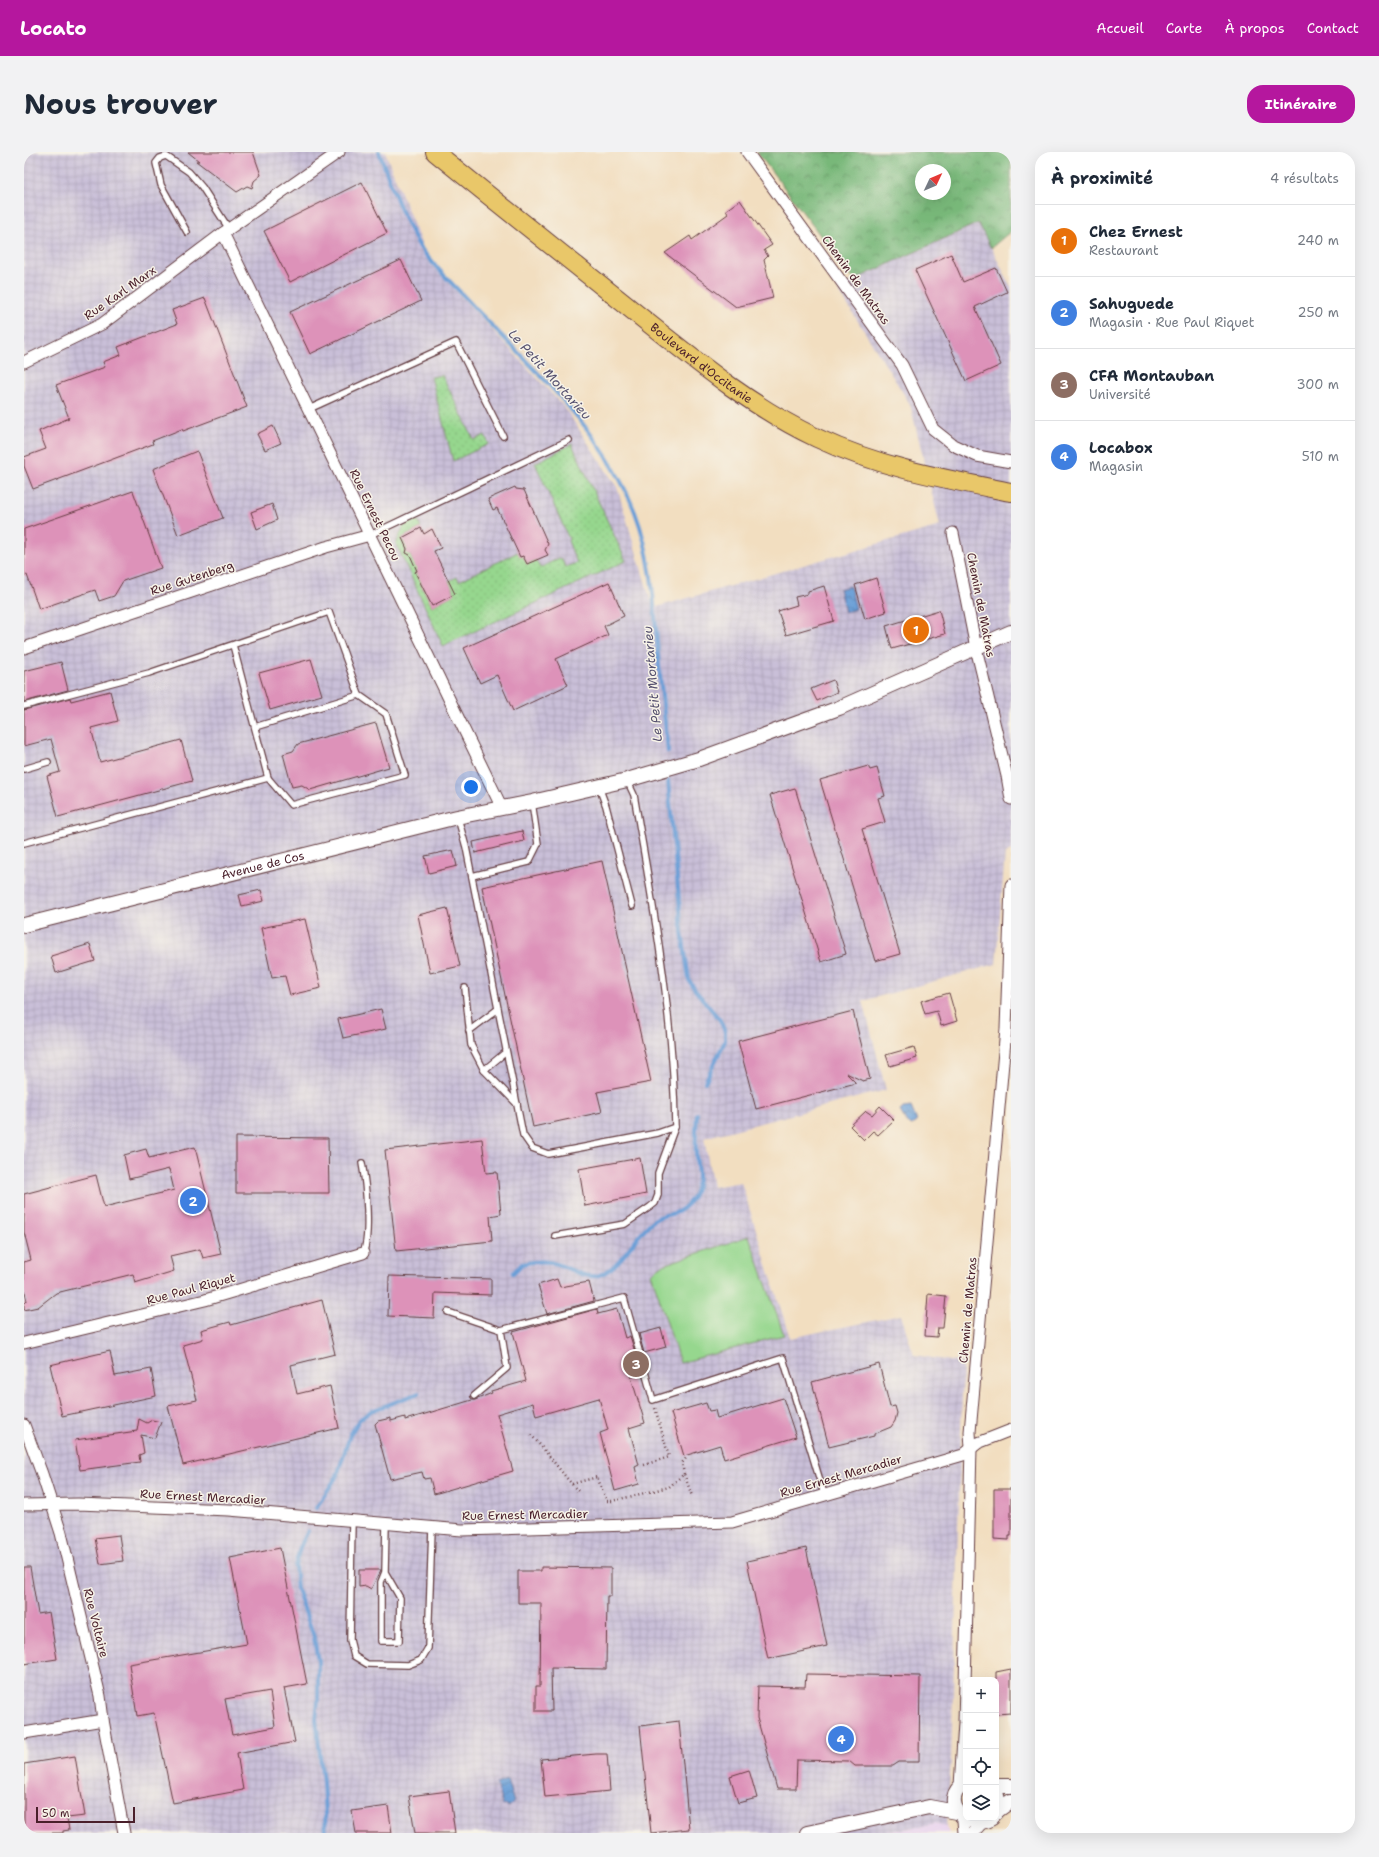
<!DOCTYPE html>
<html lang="fr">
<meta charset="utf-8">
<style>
:root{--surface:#fff;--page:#f2f2f3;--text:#1f2937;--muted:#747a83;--line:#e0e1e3;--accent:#b5179e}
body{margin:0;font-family:"Shantell Sans",sans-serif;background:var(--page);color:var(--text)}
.controls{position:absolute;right:12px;bottom:12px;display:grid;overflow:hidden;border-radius:8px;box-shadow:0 4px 16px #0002}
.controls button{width:36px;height:36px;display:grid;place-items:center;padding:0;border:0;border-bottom:1px solid var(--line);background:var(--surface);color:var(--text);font:20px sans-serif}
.compass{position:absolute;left:891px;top:12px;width:36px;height:36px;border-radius:50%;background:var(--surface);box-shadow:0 4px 16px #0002;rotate:46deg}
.scale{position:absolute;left:12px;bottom:10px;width:99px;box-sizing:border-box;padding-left:4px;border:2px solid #4a1f2b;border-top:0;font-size:11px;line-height:14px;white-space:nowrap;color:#4a1f2b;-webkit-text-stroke:3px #f7f3e8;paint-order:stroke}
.you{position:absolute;left:447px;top:635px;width:14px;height:14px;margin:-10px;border:3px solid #fff;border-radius:50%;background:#1a73e8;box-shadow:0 0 0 6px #1a73e833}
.badge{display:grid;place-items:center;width:26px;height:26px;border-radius:50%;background:var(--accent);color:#fff;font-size:13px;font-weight:700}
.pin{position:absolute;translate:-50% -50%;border:2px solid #fff;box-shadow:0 1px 4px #0006}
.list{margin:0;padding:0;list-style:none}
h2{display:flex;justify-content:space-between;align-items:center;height:52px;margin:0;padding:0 16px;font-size:17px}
h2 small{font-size:13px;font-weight:400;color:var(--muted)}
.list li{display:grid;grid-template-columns:26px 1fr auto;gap:12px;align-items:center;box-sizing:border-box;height:72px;padding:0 16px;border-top:1px solid var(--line)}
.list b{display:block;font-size:15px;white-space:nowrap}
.list p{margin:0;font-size:13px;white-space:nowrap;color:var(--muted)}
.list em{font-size:13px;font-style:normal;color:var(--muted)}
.icon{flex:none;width:22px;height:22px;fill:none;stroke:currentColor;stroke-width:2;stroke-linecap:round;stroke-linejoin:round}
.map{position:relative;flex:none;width:987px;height:1681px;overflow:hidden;border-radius:16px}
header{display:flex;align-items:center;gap:24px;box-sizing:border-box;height:56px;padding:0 20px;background:var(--accent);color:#fff}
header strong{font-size:19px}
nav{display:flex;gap:22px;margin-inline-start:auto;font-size:14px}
.intro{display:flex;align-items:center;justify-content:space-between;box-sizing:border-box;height:96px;padding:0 24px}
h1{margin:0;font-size:28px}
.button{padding:10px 18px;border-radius:16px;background:var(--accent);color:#fff;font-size:14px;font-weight:700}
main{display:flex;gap:24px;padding:0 24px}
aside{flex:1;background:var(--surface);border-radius:16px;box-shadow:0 4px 16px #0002}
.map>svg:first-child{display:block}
.built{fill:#e8d2ef}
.industrial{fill:url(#industrial-grid)}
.grass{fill:url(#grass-dots);stroke:#707b5c}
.forest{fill:url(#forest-crowns);stroke:#616c52;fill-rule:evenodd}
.pitch{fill:#96d78e;stroke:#707b5c}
.water{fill:url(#water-waves);stroke:#5a5f81}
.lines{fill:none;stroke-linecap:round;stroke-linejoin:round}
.stream{stroke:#6b9fd7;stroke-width:4}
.building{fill:#dd92b9;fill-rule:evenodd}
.service-casing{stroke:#633c41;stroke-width:8}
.minor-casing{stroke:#633c41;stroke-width:13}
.tertiary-casing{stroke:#633c41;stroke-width:16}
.primary-casing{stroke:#633c41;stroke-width:20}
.path{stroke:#633c41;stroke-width:2.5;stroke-dasharray:1 3;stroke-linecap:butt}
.service{stroke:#fff;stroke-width:5.5}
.minor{stroke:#fff;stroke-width:11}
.tertiary{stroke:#fff;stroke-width:14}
.primary{stroke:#e9c769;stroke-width:18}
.labels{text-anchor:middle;stroke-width:3;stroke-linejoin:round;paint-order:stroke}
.street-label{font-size:12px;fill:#4a1f2b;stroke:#f7f3e8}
.water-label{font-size:13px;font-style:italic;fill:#575270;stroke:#f7f3e8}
</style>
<header>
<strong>Locato</strong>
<nav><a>Accueil</a><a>Carte</a><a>À propos</a><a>Contact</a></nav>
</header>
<div class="intro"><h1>Nous trouver</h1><a class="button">Itinéraire</a></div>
<main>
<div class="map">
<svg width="987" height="1681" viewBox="0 0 987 1681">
<defs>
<pattern id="industrial-grid" width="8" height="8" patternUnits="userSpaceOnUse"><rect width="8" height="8" fill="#c9bfd8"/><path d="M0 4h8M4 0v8" fill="none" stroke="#aea4ba"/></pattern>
<pattern id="grass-dots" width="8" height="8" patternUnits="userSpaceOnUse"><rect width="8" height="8" fill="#96d78e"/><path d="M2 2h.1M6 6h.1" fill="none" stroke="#83b87b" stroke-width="1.8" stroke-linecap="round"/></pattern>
<pattern id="forest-crowns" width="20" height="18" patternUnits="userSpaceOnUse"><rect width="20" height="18" fill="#78b879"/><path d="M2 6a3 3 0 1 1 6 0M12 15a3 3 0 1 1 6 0" fill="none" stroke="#649563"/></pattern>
<pattern id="water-waves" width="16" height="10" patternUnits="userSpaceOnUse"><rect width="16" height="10" fill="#6b9fd7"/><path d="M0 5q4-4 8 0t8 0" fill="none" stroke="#5a81af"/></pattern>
</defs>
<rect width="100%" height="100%" fill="#f7f3e8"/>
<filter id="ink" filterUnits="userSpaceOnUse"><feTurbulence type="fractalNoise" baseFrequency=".025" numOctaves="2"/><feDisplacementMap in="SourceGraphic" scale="8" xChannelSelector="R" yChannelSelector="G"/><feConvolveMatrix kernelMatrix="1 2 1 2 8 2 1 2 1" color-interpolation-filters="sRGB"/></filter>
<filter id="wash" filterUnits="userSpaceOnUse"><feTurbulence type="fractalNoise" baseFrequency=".012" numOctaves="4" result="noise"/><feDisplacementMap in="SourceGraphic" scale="16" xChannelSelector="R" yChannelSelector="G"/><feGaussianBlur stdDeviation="0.9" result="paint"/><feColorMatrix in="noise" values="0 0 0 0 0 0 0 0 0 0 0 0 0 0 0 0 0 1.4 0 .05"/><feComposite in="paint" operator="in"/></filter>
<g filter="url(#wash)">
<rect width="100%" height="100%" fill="#f2dec0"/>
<path class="built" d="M912 1671 922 1674 925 1681H858Z"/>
<path class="industrial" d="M0 0H361L404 109 541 256 593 335 629 456 916 374 886 252 813 136 955 71 987 135V698L981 701 972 812 839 849 862 938 680 986 689 1035 717 1030 766 1186 877 1163 890 1203 939 1211 927 1610 922 1674 912 1671 858 1681H0Z"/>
<g class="grass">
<path d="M418 223 450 288 461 283 465 292 429 309 407 225Z"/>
<path d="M548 292 602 409 419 494 372 392 380 373 393 367 397 376 378 386 383 397 382 401 386 403 389 410 408 411 391 420 408 454 431 442 425 429 433 425 435 429 494 400 496 405 499 404 503 412 512 408 516 416 535 406 538 407 541 415 553 411 544 389 545 387 511 311Z"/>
</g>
<path class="forest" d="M733 0H987V79L967 96 954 71 830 128ZM897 18H921V42H897Z"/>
<path class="pitch" d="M725 1084 760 1183 656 1211 627 1121 639 1113Z"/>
<g class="water">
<path d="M826 434 832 457 821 460 815 437Z"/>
<path d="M887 955 893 969 888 973 883 971 876 959 879 956Z"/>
<path d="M483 1628 490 1650 485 1655 482 1653 479 1654 472 1632Z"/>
</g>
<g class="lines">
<g class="stream">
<path d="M355 0C367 32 378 66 396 95 408 112 424 127 438 142 500 210 577 272 611 360 629 407 630 454 634 503 637 536 641 568 644 600"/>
<path d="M644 629 658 780 665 828 671 838 696 868 701 880V889L681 930"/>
<path d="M489 1121 498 1112C507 1110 516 1109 525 1110 540 1112 557 1126 572 1124 596 1119 610 1083 630 1068 636 1064 641 1063 647 1062 659 1060 669 1048 672 1037 676 1026 673 1016 672 1004 671 990 672 976 673 962"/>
<path d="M292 1356 313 1324 326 1283 335 1268 347 1259 395 1241"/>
<path d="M284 1379 276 1395 271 1414 273 1437 290 1485 294 1509V1548L292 1567 299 1630 302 1681"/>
</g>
</g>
<g id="blocks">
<g class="building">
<path d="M164 0H229L237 23 230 29 228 36 223 34 213 40 172 9H175Z"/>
<path d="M338 30 363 81 266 130 240 79Z"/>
<path d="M716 48 748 93 740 98 744 104 740 108 749 146 712 155 641 101 666 84 668 88 704 62 702 58Z"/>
<path d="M927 102 939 130 972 116 983 140 951 155 977 213 942 229 891 118Z"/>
<path d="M377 108 397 149 286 202 266 160Z"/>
<path d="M181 146 223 255 159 279 158 277 128 289 129 292 9 337 0 314V305L22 297 15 279 45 266 32 233 81 215 79 210 97 203 94 195 153 172 148 158Z"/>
<path d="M249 274 257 291 241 298 233 282Z"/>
<path d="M173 299 199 366 154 383 129 317Z"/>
<path d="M491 335 492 337 500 338 524 392 521 398 524 403 503 412 499 404 496 405 473 356 469 358 464 347Z"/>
<path d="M109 339 137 416 99 429 90 444 75 449 71 438 15 457 3 423 0 424V377Z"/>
<path d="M248 352 253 368 233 377 227 360Z"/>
<path d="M397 376 400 382 408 377 417 396 410 399 431 442 408 454 391 420 393 419 386 403 382 401 383 397 378 386Z"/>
<path d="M852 426 862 460 841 467 831 433Z"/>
<path d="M585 430 600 464 580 474 584 483 532 507 544 533 489 559 473 523 456 531 440 496Z"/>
<path d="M800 434 810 469 762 483 754 459 773 453 771 445 784 442V439Z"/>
<path d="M915 458 921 482 868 497 862 474Z"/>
<path d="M287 507 298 543 246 558 235 521Z"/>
<path d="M37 510 44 538 0 550V519Z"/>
<path d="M809 528 813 540 793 549 787 537Z"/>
<path d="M86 539 94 569 67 576 76 610 157 588 168 629 34 665 23 624 36 620 27 587 0 594V558L46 546 47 549Z"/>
<path d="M352 571 365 615 286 638 278 633 268 635 259 602 269 599 274 592Z"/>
<path d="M844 614 846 618 853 616 861 644 854 646 861 670 838 677 876 802 851 809 796 628Z"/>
<path d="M771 636 822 802 797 810 746 643Z"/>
<path d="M498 679 500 689 451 701 449 690Z"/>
<path d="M429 698 433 714 405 721 401 704Z"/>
<path d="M578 709 627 930 573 940 578 960 509 975 458 735Z"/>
<path d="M237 738 240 749 218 754 215 743Z"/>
<path d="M423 756 436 814 406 821 394 763Z"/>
<path d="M281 767 297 836 266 843 261 824 248 826 237 776Z"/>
<path d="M66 792 71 809 32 821 27 804Z"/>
<path d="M925 841 933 869 917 874 913 859 901 862 897 849Z"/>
<path d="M357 857 362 877 319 886 314 867Z"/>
<path d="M829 859 846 927 839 929 822 921 832 931 732 957 714 889Z"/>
<path d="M890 895 893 906 866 914 862 903Z"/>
<path d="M856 954 870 968 854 983 849 979 840 988 826 974 842 959 848 963Z"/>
<path d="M212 985 304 986 305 1041H212Z"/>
<path d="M458 987 462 1021 473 1020 477 1062 466 1064 468 1089 372 1099 361 998Z"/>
<path d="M171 995 197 1102 179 1106 176 1097 146 1104 150 1119 111 1131 109 1122 32 1141 14 1155 0 1158V1152L3 1149 0 1137V1110L7 1108 0 1080V1042L72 1023 80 1055 150 1038 145 1017 105 1027 100 1003 122 997 125 1006Z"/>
<path d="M616 1006 622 1042 561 1054 555 1017Z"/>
<path d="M365 1124 467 1127V1143L411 1141 410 1166 364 1164Z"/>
<path d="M533 1127 536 1135 565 1130 570 1149 523 1162 514 1133Z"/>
<path d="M904 1142 922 1144 919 1176H914L913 1185 901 1184Z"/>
<path d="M298 1148 311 1202 267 1213 273 1242 306 1234 315 1276 159 1313 144 1254 173 1248 159 1193 179 1187 177 1178 206 1170 207 1173Z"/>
<path d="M573 1157 574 1162 593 1157 601 1186 606 1184 612 1203 607 1205 612 1224 607 1225 621 1271 605 1276 615 1313 611 1315 615 1332 591 1339 576 1281 584 1278 575 1246 512 1264 509 1251 473 1262 489 1319 410 1342 406 1326 400 1327 398 1320 366 1327 351 1272 354 1269 367 1266V1269L381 1265V1268L448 1248H451L468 1241 467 1239 502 1229 489 1180Z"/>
<path d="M637 1176 642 1195 620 1201 615 1182Z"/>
<path d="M86 1199 91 1224 127 1217 132 1244 38 1264 26 1213Z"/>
<path d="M855 1212 866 1255 871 1254 873 1261 871 1269 867 1275 850 1282V1284L805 1295 788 1230Z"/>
<path d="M759 1246 772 1285 700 1307 696 1293 660 1304 647 1261 682 1251 685 1259 691 1258 693 1266Z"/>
<path d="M115 1267 123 1271 128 1268 137 1270 131 1286 117 1283 120 1301 115 1303 116 1310 56 1318 51 1288 113 1279Z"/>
<path d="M970 1337H987V1384H985V1388L970 1387Z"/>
<path d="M95 1383 99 1409 76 1412 71 1386Z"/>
<path d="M256 1396 283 1532 260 1536 271 1590 213 1601 219 1638 149 1651 130 1561 113 1564 105 1512 223 1492 206 1406ZM246 1539 251 1575 208 1583 201 1547Z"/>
<path d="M782 1396 803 1494 744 1507 723 1409Z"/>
<path d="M0 1415H6L14 1462 25 1460 33 1507 0 1512Z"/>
<path d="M517 1415 587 1416V1444H583L582 1517 527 1516 528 1559H512V1534H516L517 1451H494V1419H517Z"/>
<path d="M335 1418H357L347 1437 342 1434 335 1435Z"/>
<path d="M987 1517V1561L972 1562V1520Z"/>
<path d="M782 1522 896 1524 895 1610H875L869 1614H831L825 1609 773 1608 772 1637H753L733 1566 734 1534 781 1535Z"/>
<path d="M655 1569 665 1677 627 1681 616 1574Z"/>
<path d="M572 1602H583L586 1639 521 1645 517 1607Z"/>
<path d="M51 1604 61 1664 43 1666 45 1678 39 1679V1681H0V1612Z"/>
<path d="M725 1618 733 1646 714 1651 706 1624Z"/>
<path d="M425 1639 431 1681H391L385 1644Z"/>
<path d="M364 1654 368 1681H332L328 1659Z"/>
</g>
</g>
</g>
<g filter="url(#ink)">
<use href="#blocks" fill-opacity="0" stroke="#633c41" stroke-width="1"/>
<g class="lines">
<defs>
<g id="service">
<path d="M163 80 137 33 132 11 136 6 142 4 165 20 178 35 205 77"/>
<path d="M285 257 432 190 479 284"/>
<path d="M346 383 545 288"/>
<path d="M0 554 125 521 305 460 335 543 362 562 381 623 267 653 244 626 209 493"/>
<path d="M231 575 335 543"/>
<path d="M0 617 24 610"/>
<path d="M575 635 582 654 608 754"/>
<path d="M434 666 442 695 499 983 508 996 524 1002 634 981 651 975C650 864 629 753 610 643L603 628"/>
<path d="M0 691 244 626"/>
<path d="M448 724 505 710 514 692 508 650"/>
<path d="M441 836 447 893 460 918 493 952"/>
<path d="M445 879 474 857"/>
<path d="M460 918 482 900"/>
<path d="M338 1011C342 1032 347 1084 339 1101"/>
<path d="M531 1084 601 1072 626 1055 631 1051 634 1043V1021L651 975"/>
<path d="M424 1160 477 1178 600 1146 629 1248 759 1206 800 1342"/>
<path d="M450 1244 483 1216 477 1178"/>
<path d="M328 1369 326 1488 330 1504 343 1512 384 1513 397 1508 404 1496 408 1376"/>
<path d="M361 1420 376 1446 375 1489H357V1430L361 1420 362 1372"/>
</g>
<g id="minor">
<path d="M723 0 878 213 909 277 929 293 953 304 987 310"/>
<path d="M199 81 478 656"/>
<path d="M0 210 78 172 199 81 315 0"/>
<path d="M929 381 952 496 983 624 987 647"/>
<path d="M0 496 302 395 346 383"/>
<path d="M0 1191 181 1148 339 1101"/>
<path d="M0 1273 18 1322 37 1381 76 1544 79 1568 100 1681"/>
<path d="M0 1353 54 1352 205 1358 438 1378 708 1370 939 1303 954 1291 987 1278"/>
<path d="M0 1581 79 1568"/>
<path d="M936 1634 940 1571 947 1296 946 1280 982 877 987 733"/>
<path d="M939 1668 940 1681"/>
<path d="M949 1681 957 1672"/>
</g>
<g id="tertiary">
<path id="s1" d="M0 773 433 665 508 650 603 628 675 607 815 556 987 480"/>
<path d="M942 1630C912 1649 944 1681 968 1666"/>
<path d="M972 1634H987"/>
<path d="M972 1640 975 1652 972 1661"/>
<path d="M973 1659 987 1649"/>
<path d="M783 1681 905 1655 932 1660"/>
</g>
<g id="primary">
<path id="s2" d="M411 0C476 53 542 105 608 158 667 205 725 254 793 286 854 315 921 327 987 340"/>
</g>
</defs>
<use href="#service" class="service-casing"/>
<use href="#minor" class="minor-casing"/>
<use href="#tertiary" class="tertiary-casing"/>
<use href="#primary" class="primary-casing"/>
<g class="path">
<path d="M507 1283C524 1301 538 1322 555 1340"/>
<path d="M620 1313 645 1305 631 1256"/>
<path d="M660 1322 658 1311 663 1305"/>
<path d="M548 1332 573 1325 583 1349H588L645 1335 660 1322 668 1344"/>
</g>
<use href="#service" class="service"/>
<use href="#minor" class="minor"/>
<use href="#tertiary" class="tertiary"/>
<use href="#primary" class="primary"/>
</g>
</g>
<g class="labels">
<g class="street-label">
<text transform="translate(832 128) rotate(54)" y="4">Chemin de Matras</text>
<text transform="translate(96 141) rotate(-35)" y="4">Rue Karl Marx</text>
<text dy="4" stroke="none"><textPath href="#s2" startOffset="340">Boulevard d'Occitanie</textPath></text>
<text transform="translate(351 363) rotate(64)" y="4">Rue Ernest Pecou</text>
<text transform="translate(168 426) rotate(-18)" y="4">Rue Gutenberg</text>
<text transform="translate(957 453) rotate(79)" y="4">Chemin de Matras</text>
<text dy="4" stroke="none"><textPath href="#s1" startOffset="246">Avenue de Cos</textPath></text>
<text transform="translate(167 1137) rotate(-15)" y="4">Rue Paul Riquet</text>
<text transform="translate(944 1158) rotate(-85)" y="4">Chemin de Matras</text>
<text transform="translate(817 1324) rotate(-16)" y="4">Rue Ernest Mercadier</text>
<text transform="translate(179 1345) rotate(3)" y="4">Rue Ernest Mercadier</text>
<text transform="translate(501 1363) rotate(-1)" y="4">Rue Ernest Mercadier</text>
<text transform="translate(72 1471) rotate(76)" y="4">Rue Voltaire</text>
</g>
<g class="water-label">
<text transform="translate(526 222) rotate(48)" y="5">Le Petit Mortarieu</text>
<text transform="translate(628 532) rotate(-95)" y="5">Le Petit Mortarieu</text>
</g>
</g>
</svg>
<div class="controls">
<button>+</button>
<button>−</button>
<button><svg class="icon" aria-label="locate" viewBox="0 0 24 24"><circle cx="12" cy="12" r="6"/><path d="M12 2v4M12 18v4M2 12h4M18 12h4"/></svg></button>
<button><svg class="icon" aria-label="layers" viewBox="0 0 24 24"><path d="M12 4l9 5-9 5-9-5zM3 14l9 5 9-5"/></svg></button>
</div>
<svg class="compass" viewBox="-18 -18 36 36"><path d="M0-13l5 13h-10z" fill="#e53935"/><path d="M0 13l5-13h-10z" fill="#747a83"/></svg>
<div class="scale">50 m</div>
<div class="you"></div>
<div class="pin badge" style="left:892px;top:478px;background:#e8710a">1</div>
<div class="pin badge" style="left:169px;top:1049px;background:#3f7fe0">2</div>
<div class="pin badge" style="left:612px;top:1212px;background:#8d6e63">3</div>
<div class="pin badge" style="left:817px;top:1587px;background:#3f7fe0">4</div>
</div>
<aside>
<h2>À proximité<small>4 résultats</small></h2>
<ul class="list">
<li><span class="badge" style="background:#e8710a">1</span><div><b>Chez Ernest</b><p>Restaurant</p></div><em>240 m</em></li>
<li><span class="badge" style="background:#3f7fe0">2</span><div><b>Sahuguede</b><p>Magasin · Rue Paul Riquet</p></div><em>250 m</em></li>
<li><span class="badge" style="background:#8d6e63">3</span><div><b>CFA Montauban</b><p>Université</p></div><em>300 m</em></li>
<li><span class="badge" style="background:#3f7fe0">4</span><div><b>Locabox</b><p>Magasin</p></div><em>510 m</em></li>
</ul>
</aside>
</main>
